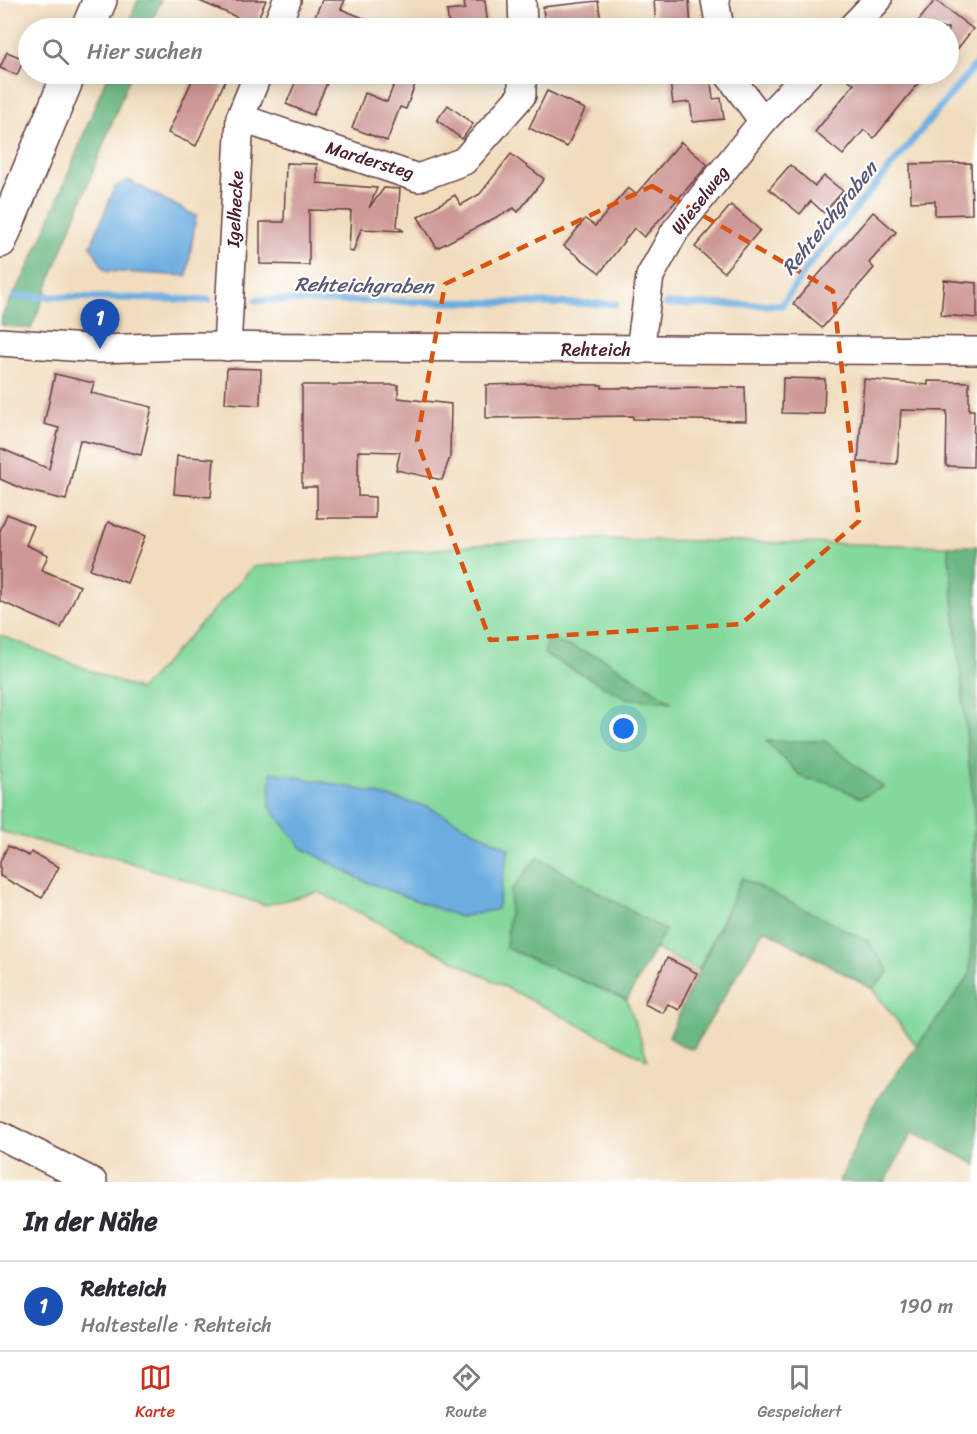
<!DOCTYPE html>
<html lang="de">
<meta charset="utf-8">
<style>
:root{--surface:#fff;--page:#f2f2f3;--text:#2b2b33;--muted:#7c7c81;--line:#e1e1e2;--accent:#c8321e}
body{margin:0;font-family:Sriracha,sans-serif;background:var(--page);color:var(--text)}
.you{position:absolute;left:624px;top:729px;width:21px;height:21px;margin:-15px;border:4px solid #fff;border-radius:50%;background:#1a73e8;box-shadow:0 0 0 9px #1a73e833}
.badge{display:grid;place-items:center;width:39px;height:39px;border-radius:50%;background:var(--accent);color:#fff;font-size:20px;font-weight:700}
.pin{position:absolute;translate:-50% -50px;filter:drop-shadow(0 2px 3px #0008)}
.pin::after{content:'';position:absolute;top:32px;width:21px;height:18px;background:inherit;clip-path:polygon(0 0,100% 0,50% 100%)}
.list{margin:0;padding:0;list-style:none}
h2{display:flex;justify-content:space-between;align-items:center;height:78px;margin:0;padding:0 24px;font-size:26px}
h2 small{font-size:20px;font-weight:400;color:var(--muted)}
.list li{display:grid;grid-template-columns:39px 1fr auto;gap:18px;align-items:center;box-sizing:border-box;height:90px;padding:0 24px;border-top:2px solid var(--line)}
.list b{display:block;font-size:22px;white-space:nowrap}
.list p{margin:0;font-size:20px;white-space:nowrap;color:var(--muted)}
.list em{font-size:20px;font-style:normal;color:var(--muted)}
.icon{flex:none;width:33px;height:33px;fill:none;stroke:currentColor;stroke-width:2;stroke-linecap:round;stroke-linejoin:round}
.map{position:relative;flex:none;width:977px;height:1182px;overflow:hidden}
.search{position:absolute;background:var(--surface);box-shadow:0 3px 15px #0003;left:18px;right:18px;top:18px;height:66px;display:flex;align-items:center;gap:15px;box-sizing:border-box;padding:0 21px;border-radius:33px;color:var(--muted);font-size:22px}
.sheet{height:168px;background:var(--surface)}
nav{display:flex;justify-content:space-around;align-items:center;box-sizing:border-box;height:84px;border-top:2px solid var(--line);background:var(--surface);font-size:16px;color:var(--muted)}
nav a{display:grid;justify-items:center;gap:3px}
nav .on{color:var(--accent)}
.map>svg:first-child{display:block}
.green{fill:#83d89b;stroke:#667c63;stroke-width:1.5}
.forest{fill:#6ab883;stroke:#5a6c57;stroke-width:1.5}
.water{fill:#6cade0;stroke:#5b6686;stroke-width:1.5}
.lines{fill:none;stroke-linecap:round;stroke-linejoin:round}
.stream{stroke:#6cade0;stroke-width:7}
.building{fill:#cd9895}
.minor-casing{stroke:#633c41;stroke-width:30}
.major-casing{stroke:#633c41;stroke-width:36}
.minor{stroke:#fff;stroke-width:27}
.major{stroke:#fff;stroke-width:33}
.marked{fill:none;stroke:#d8530f;stroke-width:4.5;stroke-dasharray:12 8;stroke-linejoin:round}
.labels{text-anchor:middle;stroke-width:4.5;stroke-linejoin:round;paint-order:stroke}
.street-label{font-size:18px;fill:#4a1f2b;stroke:#fff}
.water-label{font-size:20px;font-style:italic;fill:#585873;stroke:#fff}
</style>
<div class="map">
<svg width="977" height="1182" viewBox="0 0 977 1182">
<rect width="100%" height="100%" fill="#fff"/>
<filter id="ink" filterUnits="userSpaceOnUse"><feTurbulence type="fractalNoise" baseFrequency=".0167" numOctaves="2"/><feDisplacementMap in="SourceGraphic" scale="12" xChannelSelector="R" yChannelSelector="G"/><feConvolveMatrix kernelMatrix="1 2 1 2 8 2 1 2 1" color-interpolation-filters="sRGB"/></filter>
<filter id="wash" filterUnits="userSpaceOnUse"><feTurbulence type="fractalNoise" baseFrequency=".008" numOctaves="4" result="noise"/><feDisplacementMap in="SourceGraphic" scale="24" xChannelSelector="R" yChannelSelector="G"/><feGaussianBlur stdDeviation="1.35" result="paint"/><feColorMatrix in="noise" values="0 0 0 0 0 0 0 0 0 0 0 0 0 0 0 0 0 1.4 0 .05"/><feComposite in="paint" operator="in"/></filter>
<g filter="url(#wash)">
<rect width="100%" height="100%" fill="#f1ddbd"/>
<path class="green" d="M601 539 948 546 974 813 970 975 917 1046 872 989 889 972 742 878 698 970 655 949 665 930 506 948 627 1000 648 1060 319 892 265 905 113 857 77 852 0 831V635L140 690 253 567 488 544Z"/>
<g class="forest">
<path d="M138 0H161L149 28H127Z"/>
<path d="M108 74H131L31 329 0 325C0 313 18 289 24 276 56 211 80 141 108 74Z"/>
<path d="M948 546H977V1165L913 1131 885 1182H839L876 1101 970 975 974 812Z"/>
<path d="M547 639 601 657 672 702 626 698 544 654Z"/>
<path d="M766 741H825L883 787 860 798 830 783 803 778Z"/>
<path d="M537 857 665 930 627 1000 506 948 511 891Z"/>
<path d="M742 878 868 941 889 972 872 989 764 929 693 1049 679 1045 669 1036Z"/>
</g>
<g class="water">
<path d="M128 180 196 216 187 276 105 271 91 246 115 187Z"/>
<path d="M271 772 353 788 429 807 509 849 497 909 460 917 364 881 302 848 270 807Z"/>
</g>
<g class="lines">
<g class="stream">
<path d="M15 296 209 300"/>
<path d="M256 300 616 304"/>
<path d="M666 304 782 305 808 266 977 63"/>
</g>
</g>
<g id="blocks">
<g class="building">
<path d="M197 0H266L255 25Z"/>
<path d="M322 0H345L341 9 388 28H310Z"/>
<path d="M464 0H485L488 28H449L447 11 465 9Z"/>
<path d="M654 0H689L691 28H656Z"/>
<path d="M935 0 973 29 948 61V28H913Z"/>
<path d="M598 1 602 28H545L543 7Z"/>
<path d="M7 52 24 59 17 75 0 68Z"/>
<path d="M195 74H228L196 146 168 133Z"/>
<path d="M299 74H331L313 115 286 104Z"/>
<path d="M398 74 417 79 406 109 400 107 387 141 352 128 365 93 387 102Z"/>
<path d="M669 74H710L713 99 721 98 724 119 693 122 690 102 673 104Z"/>
<path d="M841 74H926L874 138 864 130 843 155 815 132 854 84Z"/>
<path d="M547 91 585 109 567 147 529 128Z"/>
<path d="M448 105 473 124 462 139 437 120Z"/>
<path d="M681 142 708 165 644 237 634 228 600 273 564 246 585 219 595 226 628 188 636 194Z"/>
<path d="M511 154 544 179 518 212 514 208 437 248 418 217 455 195 461 205 480 194Z"/>
<path d="M286 163 317 164V183L377 188 369 208 384 188 400 189 397 227 404 231 361 229 353 252 349 251 351 211 309 210V265L260 264V222H284Z"/>
<path d="M971 163 972 214 935 215V201L911 202 910 164Z"/>
<path d="M790 165 815 186 824 176 843 191 824 213 811 201 800 214 769 189Z"/>
<path d="M731 205 760 230 724 272 695 247Z"/>
<path d="M873 212 896 232 869 263 874 268 822 328 793 304Z"/>
<path d="M944 280 977 283V318L941 315Z"/>
<path d="M227 368 261 369 260 405 225 403Z"/>
<path d="M55 374 94 383 91 393 152 407 141 455 80 440 66 500 25 490 0 479V448L49 469 59 428 44 424Z"/>
<path d="M783 378 825 379 824 414 782 413Z"/>
<path d="M864 379 928 385V381L969 382V410H974L973 467 946 466 947 411 901 410 897 464 858 462Z"/>
<path d="M529 384 602 385V388L745 387 746 421 633 419V416L486 418V385Z"/>
<path d="M302 385H398V398L451 404 450 457 442 480 396 470 400 452 358 451V496L375 497V518H317V487H302Z"/>
<path d="M177 456 214 459 211 497 174 494Z"/>
<path d="M7 514 34 526 26 545 48 555 42 570 80 586 61 628 0 601V531Z"/>
<path d="M108 522 145 536 127 583 90 569Z"/>
<path d="M8 846 29 856 31 852 59 867 42 898 0 876V861Z"/>
<path d="M667 958 697 973 679 1010 668 1004 663 1013 644 1004Z"/>
</g>
</g>
</g>
<g filter="url(#ink)">
<use href="#blocks" fill-opacity="0" stroke="#633c41" stroke-width="1.5"/>
<g class="lines">
<defs>
<g id="minor">
<path d="M522 0 523 28"/>
<path d="M715 0 720 28"/>
<path d="M276 28 287 0"/>
<path d="M851 28 878 0"/>
<path d="M728 74 763 121"/>
<path d="M240 118 418 178 464 161 522 95V74"/>
<path d="M0 342 100 349 183 346 977 351"/>
<path d="M227 347 240 118 258 74"/>
<path d="M640 350 650 276 675 231 763 121 808 74"/>
<path d="M0 1135 93 1182"/>
</g>
<g id="major">
<path d="M88 28 100 0"/>
<path d="M0 241 69 74"/>
</g>
</defs>
<use href="#minor" class="minor-casing"/>
<use href="#major" class="major-casing"/>
<use href="#minor" class="minor"/>
<use href="#major" class="major"/>
</g>
</g>
<path class="marked" d="M652 186 833 291 859 521 741 624 490 640 417 441 445 284Z"/>
<g class="labels">
<g class="street-label">
<text transform="translate(370 160) rotate(17)" y="6">Mardersteg</text>
<text transform="translate(700 200) rotate(-52)" y="6">Wieselweg</text>
<text transform="translate(235 209) rotate(-87)" y="6">Igelhecke</text>
<text x="596" y="356">Rehteich</text>
</g>
<g class="water-label">
<text transform="translate(829 218) rotate(-51)" y="7">Rehteichgraben</text>
<text transform="translate(364 285) rotate(1)" y="7">Rehteichgraben</text>
</g>
</g>
</svg>
<div class="you"></div>
<div class="pin badge" style="left:100px;top:349px;background:#1a4fb4">1</div>
<div class="search"><svg class="icon" aria-label="search" viewBox="0 0 24 24"><circle cx="10" cy="10" r="6"/><path d="M15 15l6 6"/></svg>Hier suchen</div>
</div>
<section class="sheet">
<h2>In der Nähe<small></small></h2>
<ul class="list">
<li><span class="badge" style="background:#1a4fb4">1</span><div><b>Rehteich</b><p>Haltestelle · Rehteich</p></div><em>190 m</em></li>
</ul>
</section>
<nav>
<a class="on"><svg class="icon" aria-label="map" viewBox="0 0 24 24"><path d="M3 6l6-2 6 2 6-2v14l-6 2-6-2-6 2zM9 4v14M15 6v14"/></svg>Karte</a>
<a><svg class="icon" aria-label="directions" viewBox="0 0 24 24"><path d="M12 3l9 9-9 9-9-9zM9 14v-3h6M13 9l2 2-2 2"/></svg>Route</a>
<a><svg class="icon" aria-label="saved" viewBox="0 0 24 24"><path d="M7 4h10v16l-5-4-5 4z"/></svg>Gespeichert</a>
</nav>
